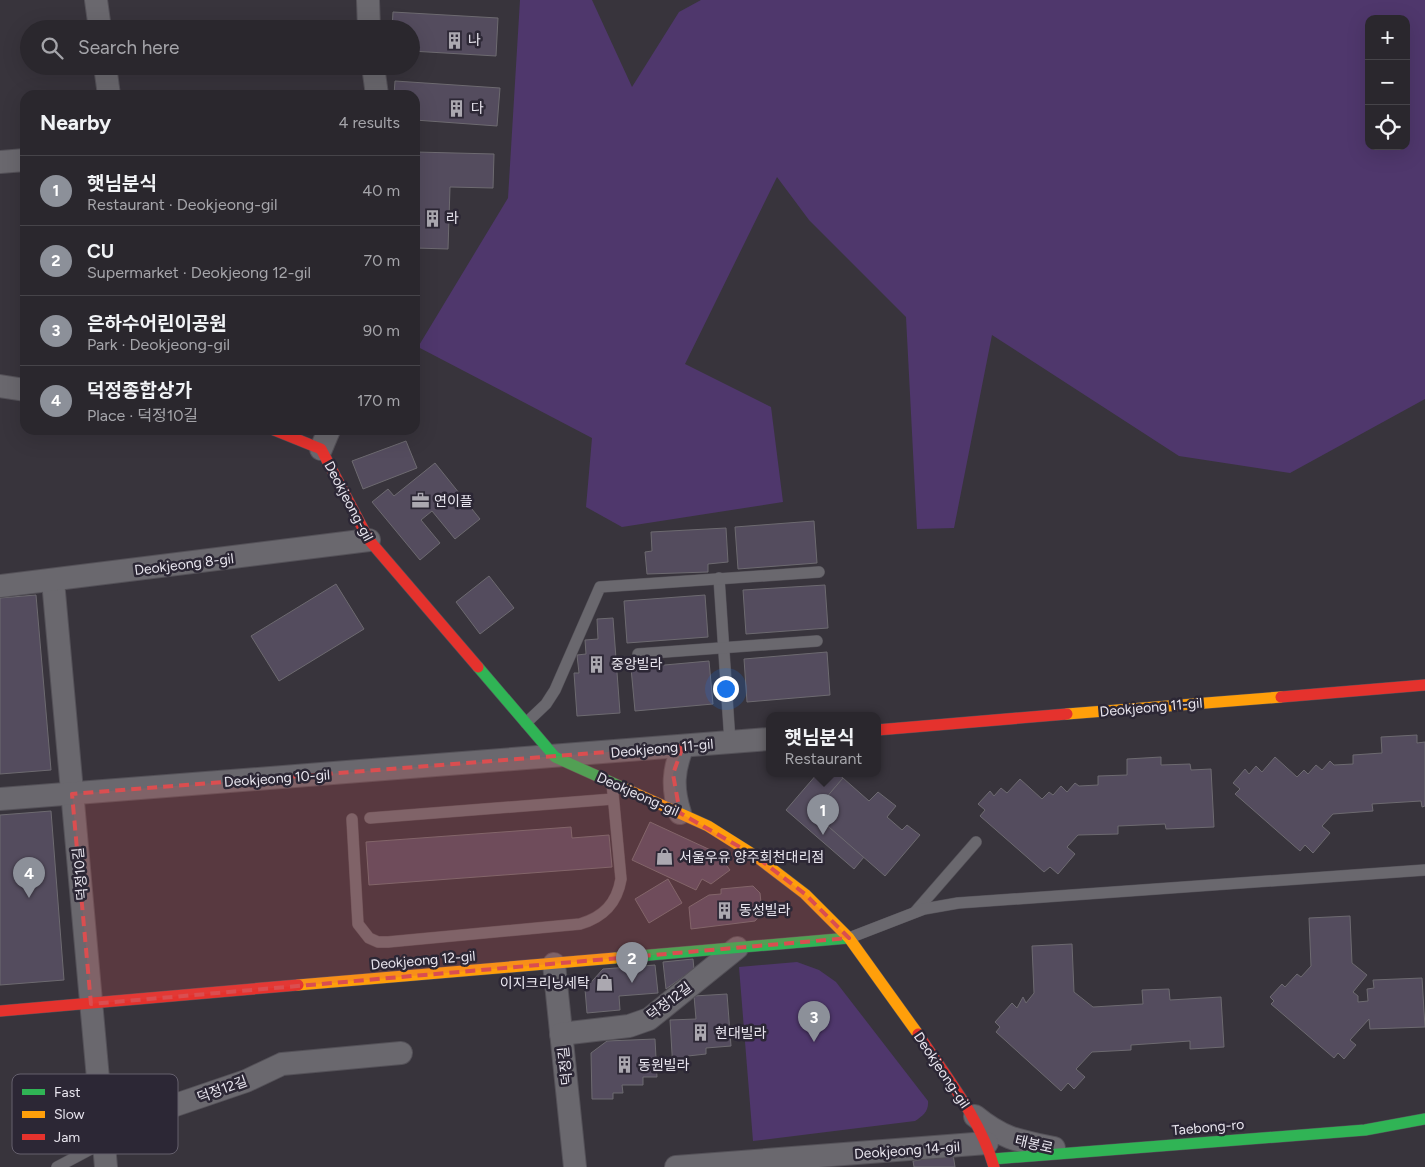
<!DOCTYPE html>
<meta charset="utf-8">
<style>
:root{--surface:#2a272d;--page:#363339;--text:#f1f3f6;--muted:#a5a5aa;--line:#464449;--accent:#8c9099}
body{margin:0;font-family:Figtree,"Noto Sans KR",sans-serif;background:var(--page);color:var(--text)}
.controls{position:absolute;right:15px;top:15px;display:grid;overflow:hidden;border-radius:10px;box-shadow:0 5px 20px #0002}
.controls button{width:45px;height:45px;display:grid;place-items:center;padding:0;border:0;border-bottom:1px solid var(--line);background:var(--surface);color:var(--text);font:25px sans-serif}
.you{position:absolute;left:725px;top:688px;width:18px;height:18px;margin:-12px;border:4px solid #fff;border-radius:50%;background:#1a73e8;box-shadow:0 0 0 8px #1a73e833}
.badge{display:grid;place-items:center;width:32px;height:32px;border-radius:50%;background:var(--accent);color:#fff;font-size:16px;font-weight:700}
.pin{position:absolute;translate:-50% -41px;filter:drop-shadow(0 1px 2px #0008)}
.pin::after{content:'';position:absolute;top:26px;width:18px;height:15px;background:inherit;clip-path:polygon(0 0,100% 0,50% 100%)}
.popup{position:absolute;left:766px;top:712px;width:115px;height:65px;box-sizing:border-box;display:grid;place-content:center;border-radius:10px;background:var(--surface);filter:drop-shadow(0 1px 4px #0005);font-size:16px;white-space:nowrap;color:var(--muted)}
.popup b{font-size:19px;color:var(--text)}
.popup::after{content:'';position:absolute;left:50%;top:100%;margin-left:-10px;border:10px solid transparent;border-top-color:var(--surface)}
.list{margin:0;padding:0;list-style:none}
h2{display:flex;justify-content:space-between;align-items:center;height:65px;margin:0;padding:0 20px;font-size:21px}
h2 small{font-size:16px;font-weight:400;color:var(--muted)}
.list li{display:grid;grid-template-columns:32px 1fr auto;gap:15px;align-items:center;box-sizing:border-box;height:70px;padding:0 20px;border-top:1px solid var(--line)}
.list b{display:block;font-size:19px;white-space:nowrap}
.list p{margin:0;font-size:16px;white-space:nowrap;color:var(--muted)}
.list em{font-size:16px;font-style:normal;color:var(--muted)}
.icon{flex:none;width:28px;height:28px;fill:none;stroke:currentColor;stroke-width:2;stroke-linecap:round;stroke-linejoin:round}
.map{position:relative;flex:none;width:1425px;height:1167px;overflow:hidden}
.search{position:absolute;background:var(--surface);box-shadow:0 5px 20px #0002;left:20px;top:20px;width:400px;height:55px;display:flex;align-items:center;gap:12px;box-sizing:border-box;padding:0 18px;border-radius:28px;color:var(--muted);font-size:19px}
.panel{position:absolute;background:var(--surface);box-shadow:0 5px 20px #0002;left:20px;top:90px;width:400px;height:345px;border-radius:15px}
.map>svg:first-child{display:block}
.green{fill:#4f376c;fill-rule:evenodd}
.building{fill:#544c5e;stroke:#6d6a70}
.lines{fill:none;stroke-linecap:round;stroke-linejoin:round}
.lane-casing{stroke:#545158;stroke-width:12}
.street-casing{stroke:#545158;stroke-width:24}
.fast-casing{stroke:#545158;stroke-width:12}
.slow-casing{stroke:#545158;stroke-width:12}
.jam-casing{stroke:#545158;stroke-width:12}
.lane{stroke:#6a686e;stroke-width:11}
.street{stroke:#6a686e;stroke-width:22}
.fast{stroke:#30b455;stroke-width:11}
.slow{stroke:#ff9f0a;stroke-width:11}
.jam{stroke:#e5322d;stroke-width:11}
.marked{fill:#da4e50;fill-opacity:0.2;stroke:#da4e50;stroke-width:4;stroke-dasharray:10 6;stroke-linejoin:round}
.labels{text-anchor:middle;stroke-width:5;stroke-linejoin:round;paint-order:stroke}
.poi-label{font-size:14px;fill:#e9e6ef;stroke:#2c2735;text-anchor:start}
.street-label{font-size:14px;fill:#e9e6ef;stroke:#2c2735}
.key{fill:#2c2735;stroke:#65606d;stroke-width:1}
.key-label{font-size:14px;fill:#e9e6ef}
</style>
<div class="map">
<svg width="1425" height="1167" viewBox="0 0 1425 1167">
<rect width="100%" height="100%" fill="#38343c"/>
<g class="green">
<path d="M520 0H592L632 87 679 12 701 0H1425V399L1290 473 1179 456 992 335 954 528 917 529 906 317 809 220 777 177 685 364 771 407 783 502 622 527 586 507 592 438 418 347 508 198ZM1369 19H1406V146H1369Z"/>
<path d="M797 962 819 970 836 982 928 1101C929 1111 923 1116 915 1121L753 1141 739 967Z"/>
</g>
<g class="building">
<path d="M393 12 498 18 496 56 411 51V29H392Z"/>
<path d="M395 81 500 88 497 126 415 120V95H394Z"/>
<path d="M416 152 494 154 493 188 450 187 448 249 415 248Z"/>
<path d="M406 441 417 468 363 489 352 461Z"/>
<path d="M435 463 480 519 455 539 432 511 421 520 440 543 420 560 372 502 388 489 394 496Z"/>
<path d="M814 521 817 563 738 569 735 527Z"/>
<path d="M726 528 728 562 708 564V572L647 574 645 552 652 551 651 532Z"/>
<path d="M489 576 514 608 480 634 456 602Z"/>
<path d="M336 584 364 629 279 681 251 636Z"/>
<path d="M825 585 828 628 746 634 743 590Z"/>
<path d="M36 595 51 770 0 774V598Z"/>
<path d="M705 595 708 637 627 643 624 601Z"/>
<path d="M613 618 620 713 577 716 574 673H579L577 655 586 654 585 640 598 639 597 619Z"/>
<path d="M827 652 830 695 747 702 744 659Z"/>
<path d="M709 661 713 704 635 711 631 668Z"/>
<path d="M1417 735V743L1425 742V806L1422 807 1421 801 1372 804 1373 811 1333 814 1322 826 1330 833 1313 853 1305 845 1300 851 1235 794 1240 789 1233 783 1245 769 1249 774 1256 766 1262 772 1275 757 1297 777 1304 770 1308 774 1316 765 1322 770 1330 761 1334 765 1353 764V755L1382 753 1381 737Z"/>
<path d="M1161 757V765L1190 764 1191 770 1211 769 1214 827 1166 829 1165 824 1118 826V834L1078 835 1067 847 1075 854 1058 874 1050 867 1044 872 980 816 985 810 978 804 990 791 994 796 1001 788 1007 793 1020 779 1042 799 1049 792 1053 795 1061 786 1067 792 1075 783 1079 786 1098 785V776L1127 775V759Z"/>
<path d="M817 774H838L843 778 813 813 864 857 854 869 786 810Z"/>
<path d="M843 778 869 801 878 792 896 806 887 817 902 830 907 825 920 835 885 876 813 813Z"/>
<path d="M51 811 64 980 0 985V815Z"/>
<path d="M650 822 717 853 730 870 711 884 702 879 696 890 632 860Z"/>
<path d="M571 827 572 838 609 835 612 867 369 885 366 842Z"/>
<path d="M668 879 682 903 649 923 635 899Z"/>
<path d="M753 886 760 893 762 913 755 921 691 929 689 907 709 895 721 894V889Z"/>
<path d="M1350 916 1352 963 1367 975 1353 992 1358 996V1002L1368 1001 1367 989 1374 988 1373 980 1422 978 1425 1027 1370 1029 1369 1019 1350 1040 1356 1045 1344 1059 1338 1053 1334 1058 1271 1004 1274 1001 1270 997 1282 984 1285 987 1297 974 1301 977 1311 966 1309 918Z"/>
<path d="M1072 944 1074 992 1093 1007 1143 1004 1142 990 1169 989 1170 1000 1221 997 1224 1047 1190 1049V1041L1131 1045V1050L1092 1052 1076 1069 1085 1077 1074 1089 1068 1083 1061 1091 996 1032 1000 1027 995 1022 1012 1003 1017 1008 1023 997 1026 1003 1034 993 1032 946Z"/>
<path d="M693 959 694 969 666 989 663 962Z"/>
<path d="M655 965 658 993 619 996 620 1010 587 1013 585 989 603 969Z"/>
<path d="M727 994 731 1046 706 1048V1054L688 1056 689 1069 673 1070 670 1020 696 1019 694 996Z"/>
<path d="M655 1039 657 1077H643V1085H622L623 1093H613V1099H592L591 1053 607 1041Z"/>
<path d="M953 1154 955 1167H914L913 1161Z"/>
</g>
<g class="lines">
<defs>
<g id="lane">
<path d="M719 578 730 742"/>
<path d="M638 654 817 641"/>
<path d="M526 723 546 704 555 690 600 587 819 572"/>
<path d="M370 818 613 799"/>
<path d="M352 819 358 924 369 938 378 942H388L580 924C604 917 617 903 621 879L612 783"/>
<path d="M915 912 976 842"/>
<path d="M849 938 924 909 958 903 1425 870"/>
<path d="M57 1167 91 1149 103 1138"/>
</g>
<g id="street">
<path d="M96 0 100 29"/>
<path d="M368 0 369 29"/>
<path d="M105 66 109 95"/>
<path d="M373 66 377 95"/>
<path d="M0 162 25 160"/>
<path d="M0 386 25 390"/>
<path d="M321 449 329 430"/>
<path d="M53 581 106 1167"/>
<path d="M0 586 369 540"/>
<path d="M0 799 769 739"/>
<path d="M680 813C672 788 673 770 683 746"/>
<path d="M554 964 575 1167"/>
<path d="M561 1034 629 1026 649 1019 737 948"/>
<path d="M975 1116C1003 1139 1019 1141 1054 1148"/>
<path d="M103 1138 158 1111 246 1081 282 1064 401 1053"/>
<path d="M676 1167 987 1143"/>
</g>
<g id="fast">
<path d="M478 667 555 757 626 789"/>
<path d="M615 958 849 938"/>
<path d="M993 1159 1365 1130 1425 1119"/>
</g>
<g id="slow">
<path d="M1067 714 1281 697"/>
<path d="M626 789 708 826 754 855 805 894 849 938 918 1034"/>
<path d="M298 985 615 958"/>
</g>
<g id="jam">
<path d="M274 430 321 449 369 540 478 667"/>
<path d="M1281 697 1425 685"/>
<path d="M877 730 1067 714"/>
<path d="M0 1011 298 985"/>
<path d="M918 1034C946 1077 980 1118 994 1167"/>
</g>
</defs>
<use href="#lane" class="lane-casing"/>
<use href="#street" class="street-casing"/>
<use href="#fast" class="fast-casing"/>
<use href="#slow" class="slow-casing"/>
<use href="#jam" class="jam-casing"/>
<use href="#lane" class="lane"/>
<use href="#street" class="street"/>
<use href="#fast" class="fast"/>
<use href="#slow" class="slow"/>
<use href="#jam" class="jam"/>
</g>
<path class="marked" d="M683 746 673 774 680 813 754 855 805 894 849 938 91 1004 72 794Z"/>
<defs>
<symbol id="building-bare" viewBox="-9 -9 18 18"><path d="M-4-6H4V6H1V3H-1V6H-4ZM-2.5-4.3h1.7v1.8h-1.7ZM.8-4.3h1.7v1.8H.8ZM-2.5-1h1.7V.8h-1.7ZM.8-1h1.7V.8H.8Z" fill="#aba8b0" stroke="#2c2735" stroke-width="2.5" paint-order="stroke"/></symbol>
<symbol id="office-bare" viewBox="-9 -9 18 18"><path d="M-6-3h4V-5.5h4V-3h4V5H-6ZM-1-4.5V-3h2v-1.5ZM-6 0V1H6V0Z" fill="#aba8b0" stroke="#2c2735" stroke-width="2.5" paint-order="stroke"/></symbol>
<symbol id="shop-bare" viewBox="-9 -9 18 18"><path d="M-5-2.5h2.3a2.7 3.5 0 0 1 5.4 0H5L5.5 6h-11ZM-1.5-2.5h3a1.5 2.3 0 0 0-3 0Z" fill="#aba8b0" stroke="#2c2735" stroke-width="2.5" paint-order="stroke"/></symbol>
</defs>
<g fill-rule="evenodd">
<use href="#building-bare" x="442" y="28" width="25" height="25"/>
<use href="#building-bare" x="444" y="96" width="25" height="25"/>
<use href="#building-bare" x="420" y="206" width="25" height="25"/>
<use href="#office-bare" x="408" y="488" width="25" height="25"/>
<use href="#building-bare" x="584" y="652" width="25" height="25"/>
<use href="#shop-bare" x="652" y="844" width="25" height="25"/>
<use href="#building-bare" x="712" y="898" width="25" height="25"/>
<use href="#shop-bare" x="592" y="970" width="25" height="25"/>
<use href="#building-bare" x="688" y="1020" width="25" height="25"/>
<use href="#building-bare" x="612" y="1052" width="25" height="25"/>
</g>
<g class="labels">
<g class="poi-label">
<text x="468" y="45">나</text>
<text x="471" y="113">다</text>
<text x="446" y="223">라</text>
<text x="434" y="506">연이플</text>
<text x="611" y="669">중앙빌라</text>
<text x="679" y="862">서울우유 양주회천대리점</text>
<text x="739" y="915">동성빌라</text>
<text x="590" y="988" text-anchor="end">이지크리닝세탁</text>
<text x="715" y="1038">현대빌라</text>
<text x="638" y="1070">동원빌라</text>
</g>
<g class="street-label">
<text transform="translate(349 501) rotate(62)" y="5">Deokjeong-gil</text>
<text transform="translate(184 564) rotate(-7)" y="5">Deokjeong 8-gil</text>
<text transform="translate(1151 707) rotate(-5)" y="5">Deokjeong 11-gil</text>
<text transform="translate(662 748) rotate(-5)" y="5">Deokjeong 11-gil</text>
<text transform="translate(277 778) rotate(-4)" y="5">Deokjeong 10-gil</text>
<text transform="translate(638 794) rotate(24)" y="5">Deokjeong-gil</text>
<text transform="translate(80 874) rotate(-95)" y="5">덕정10길</text>
<text transform="translate(423 960) rotate(-5)" y="5">Deokjeong 12-gil</text>
<text transform="translate(669 1001) rotate(-37)" y="5">덕정12길</text>
<text transform="translate(565 1066) rotate(-96)" y="5">덕정길</text>
<text transform="translate(942 1070) rotate(56)" y="5">Deokjeong-gil</text>
<text transform="translate(222 1089) rotate(-20)" y="5">덕정12길</text>
<text transform="translate(1208 1127) rotate(-5)" y="5">Taebong-ro</text>
<text transform="translate(1034 1144) rotate(13)" y="5">태봉로</text>
<text transform="translate(907 1150) rotate(-4)" y="5">Deokjeong 14-gil</text>
</g>
</g>
<rect x="12" y="1074" width="166" height="80" rx="8" class="key"/>
<rect x="22" y="1089" width="23" height="6" fill="#30b455"/>
<rect x="22" y="1111" width="23" height="7" fill="#ff9f0a"/>
<rect x="22" y="1134" width="23" height="6" fill="#e5322d"/>
<g class="key-label">
<text x="54" y="1097">Fast</text>
<text x="54" y="1119">Slow</text>
<text x="54" y="1142">Jam</text>
</g>
</svg>
<div class="controls">
<button>+</button>
<button>−</button>
<button><svg class="icon" aria-label="locate" viewBox="0 0 24 24"><circle cx="12" cy="12" r="6"/><path d="M12 2v4M12 18v4M2 12h4M18 12h4"/></svg></button>
</div>
<div class="you"></div>
<div class="pin badge" style="left:823px;top:835px">1</div>
<div class="popup"><b>햇님분식</b>Restaurant</div>
<div class="pin badge" style="left:632px;top:983px">2</div>
<div class="pin badge" style="left:814px;top:1042px">3</div>
<div class="pin badge" style="left:29px;top:898px">4</div>
<div class="search"><svg class="icon" aria-label="search" viewBox="0 0 24 24"><circle cx="10" cy="10" r="6"/><path d="M15 15l6 6"/></svg>Search here</div>
<section class="panel">
<h2>Nearby<small>4 results</small></h2>
<ul class="list">
<li><span class="badge">1</span><div><b>햇님분식</b><p>Restaurant · Deokjeong-gil</p></div><em>40 m</em></li>
<li><span class="badge">2</span><div><b>CU</b><p>Supermarket · Deokjeong 12-gil</p></div><em>70 m</em></li>
<li><span class="badge">3</span><div><b>은하수어린이공원</b><p>Park · Deokjeong-gil</p></div><em>90 m</em></li>
<li><span class="badge">4</span><div><b>덕정종합상가</b><p>Place · 덕정10길</p></div><em>170 m</em></li>
</ul>
</section>
</div>
